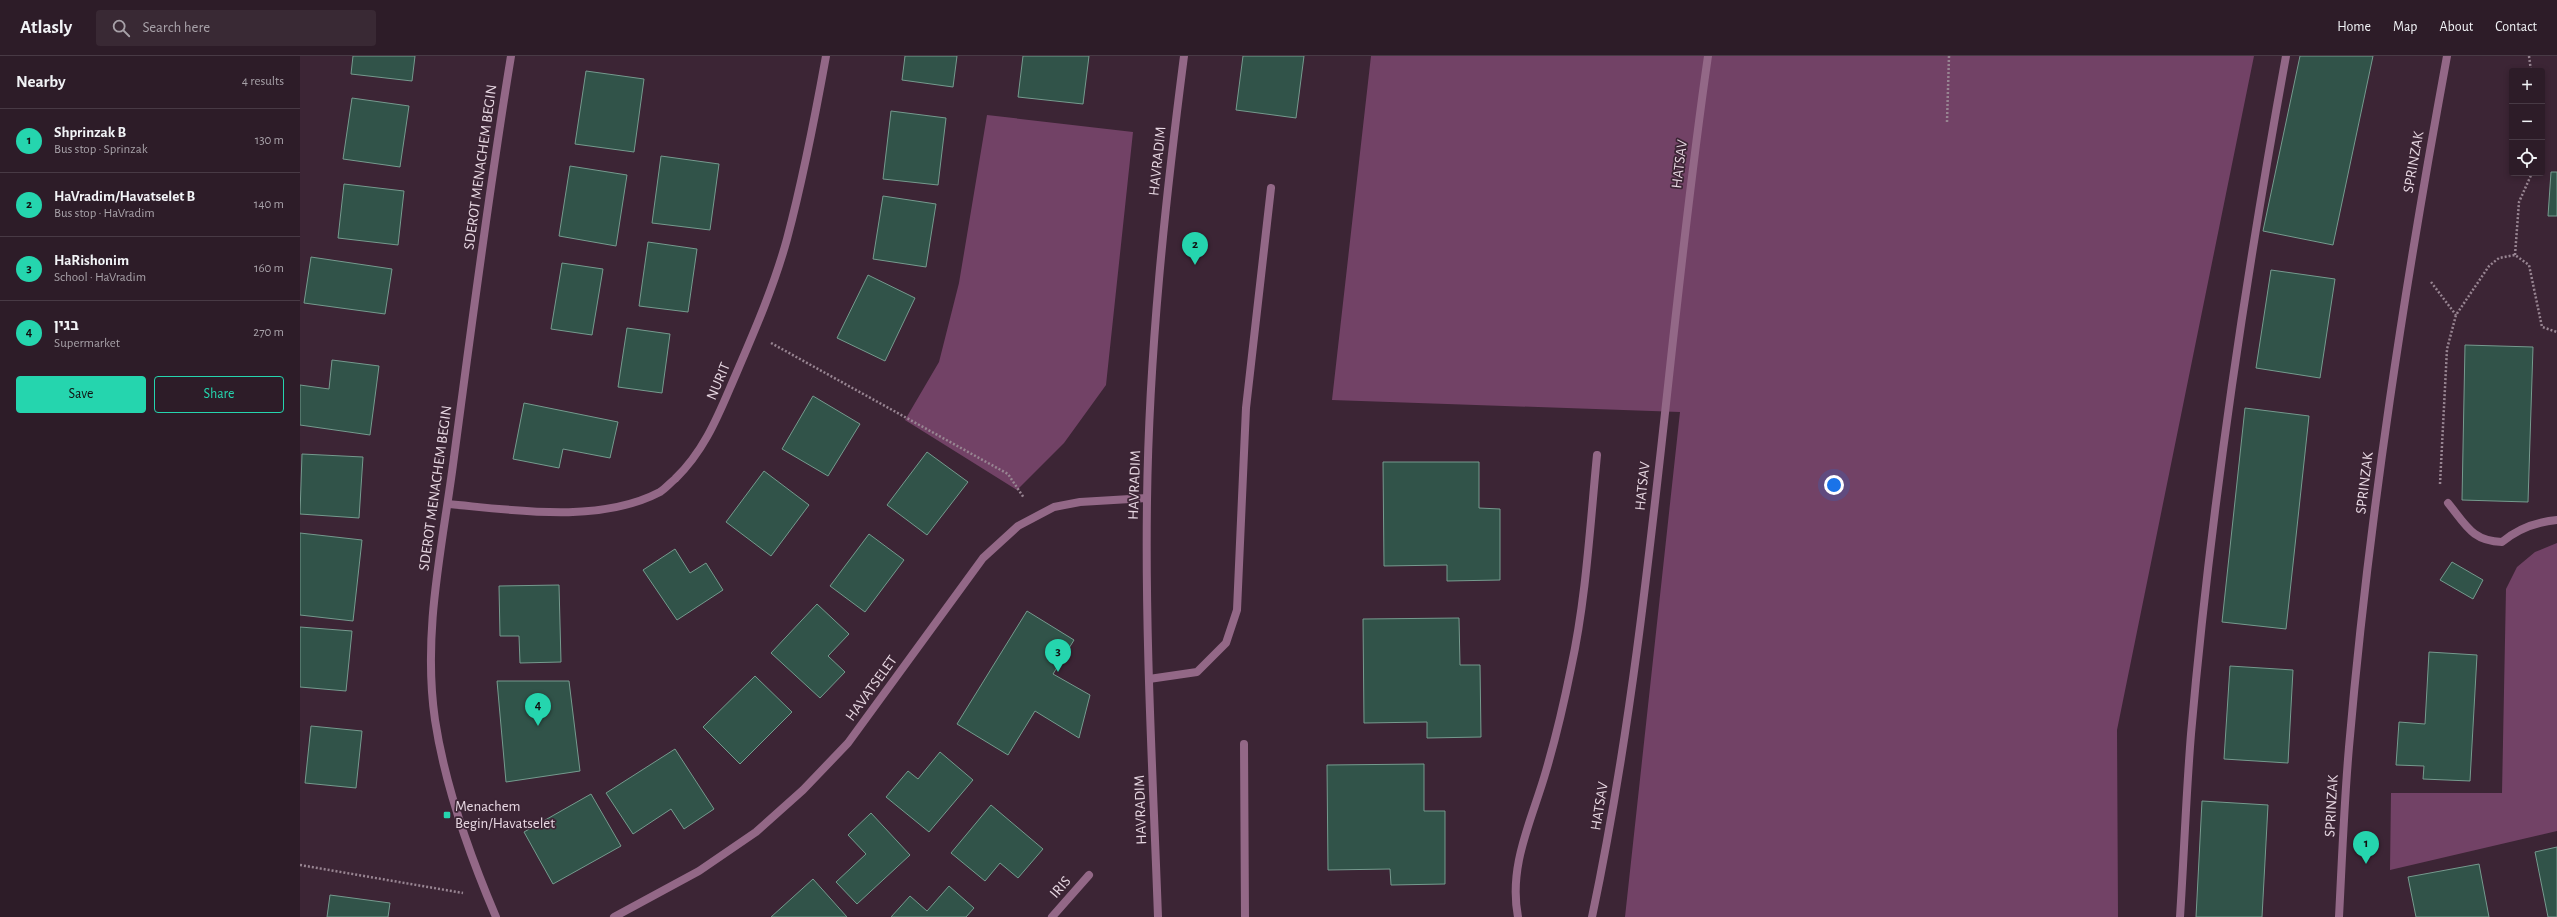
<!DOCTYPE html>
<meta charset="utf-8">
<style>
:root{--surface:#2d1c28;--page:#392934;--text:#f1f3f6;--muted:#a7a1a8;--line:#483a45;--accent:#25d5ae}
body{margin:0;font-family:"Alegreya Sans",Heebo,sans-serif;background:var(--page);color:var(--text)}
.controls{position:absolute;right:12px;top:12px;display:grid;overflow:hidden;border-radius:4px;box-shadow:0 2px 6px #0003}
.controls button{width:36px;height:36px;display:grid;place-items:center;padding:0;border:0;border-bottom:1px solid var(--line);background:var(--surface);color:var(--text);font:20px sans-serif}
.you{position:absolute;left:1534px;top:429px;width:14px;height:14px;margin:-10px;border:3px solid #fff;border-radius:50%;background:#1a73e8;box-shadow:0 0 0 6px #1a73e833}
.badge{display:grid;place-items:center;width:26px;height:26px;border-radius:50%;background:var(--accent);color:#111;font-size:13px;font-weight:700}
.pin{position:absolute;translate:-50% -33px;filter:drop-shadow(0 1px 2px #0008)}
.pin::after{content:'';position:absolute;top:21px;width:14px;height:12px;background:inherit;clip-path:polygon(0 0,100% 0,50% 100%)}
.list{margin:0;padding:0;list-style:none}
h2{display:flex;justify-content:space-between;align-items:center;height:52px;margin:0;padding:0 16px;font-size:17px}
h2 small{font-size:13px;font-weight:400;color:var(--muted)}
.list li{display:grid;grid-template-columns:26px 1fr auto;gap:12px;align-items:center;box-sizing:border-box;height:64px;padding:0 16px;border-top:1px solid var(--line)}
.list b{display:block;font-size:15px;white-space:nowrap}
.list p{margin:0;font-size:13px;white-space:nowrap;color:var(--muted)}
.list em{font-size:13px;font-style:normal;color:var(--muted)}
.actions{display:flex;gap:8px;padding:12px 16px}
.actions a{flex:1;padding:9px 0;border:1px solid var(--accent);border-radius:4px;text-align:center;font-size:14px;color:var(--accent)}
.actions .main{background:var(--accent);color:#111}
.icon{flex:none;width:22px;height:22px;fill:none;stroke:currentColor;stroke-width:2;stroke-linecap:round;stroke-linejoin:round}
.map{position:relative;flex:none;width:2257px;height:861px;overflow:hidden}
header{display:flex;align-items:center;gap:24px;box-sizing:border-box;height:56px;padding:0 20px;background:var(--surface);border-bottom:1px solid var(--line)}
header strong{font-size:19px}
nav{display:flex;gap:22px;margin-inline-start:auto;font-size:14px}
.search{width:280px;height:36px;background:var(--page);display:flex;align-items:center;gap:10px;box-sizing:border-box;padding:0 14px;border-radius:4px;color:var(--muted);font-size:15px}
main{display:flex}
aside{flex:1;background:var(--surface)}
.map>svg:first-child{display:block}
.green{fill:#724266}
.building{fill:#315349;stroke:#759a8e}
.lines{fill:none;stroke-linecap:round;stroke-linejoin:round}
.path{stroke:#988592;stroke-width:2.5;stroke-dasharray:2 2;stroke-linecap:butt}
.service{stroke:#936887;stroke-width:8}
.minor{stroke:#936887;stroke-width:8}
.tertiary{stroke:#936887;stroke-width:8}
.poi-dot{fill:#25d5ae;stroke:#3c2535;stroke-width:1.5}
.labels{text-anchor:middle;stroke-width:3.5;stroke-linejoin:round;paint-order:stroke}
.street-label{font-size:15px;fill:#e8d8e3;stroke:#3c2535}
.poi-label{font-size:15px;fill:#e8d8e3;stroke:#3c2535;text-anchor:start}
</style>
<header>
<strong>Atlasly</strong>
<div class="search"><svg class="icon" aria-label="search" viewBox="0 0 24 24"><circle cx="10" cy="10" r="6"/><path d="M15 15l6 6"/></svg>Search here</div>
<nav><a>Home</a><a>Map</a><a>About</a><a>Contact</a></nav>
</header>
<main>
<aside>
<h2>Nearby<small>4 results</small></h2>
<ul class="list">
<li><span class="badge">1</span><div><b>Shprinzak B</b><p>Bus stop · Sprinzak</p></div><em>130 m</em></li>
<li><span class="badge">2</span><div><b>HaVradim/Havatselet B</b><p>Bus stop · HaVradim</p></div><em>140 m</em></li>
<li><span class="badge">3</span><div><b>HaRishonim</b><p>School · HaVradim</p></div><em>160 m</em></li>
<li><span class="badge">4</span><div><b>בגין</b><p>Supermarket</p></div><em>270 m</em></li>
</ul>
<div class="actions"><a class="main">Save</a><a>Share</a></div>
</aside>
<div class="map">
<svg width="2257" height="861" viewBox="0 0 2257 861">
<rect width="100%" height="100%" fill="#3c2535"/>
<g class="green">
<path d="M1071 0H1954L1817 674 1818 861H1325L1380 356 1032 344Z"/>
<path d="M687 59 833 76 806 329 764 387 717 434 605 364 639 306 659 227Z"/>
<path d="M2257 487V775L2090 814 2091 737H2202L2206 533 2217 511 2235 496Z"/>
</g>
<g class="building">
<path d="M53 0H115L112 25 51 18Z"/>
<path d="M605 0H657L653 31 602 24Z"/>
<path d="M723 0H789L783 48 718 41Z"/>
<path d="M943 0H1004L996 62 936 54Z"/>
<path d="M2000 0H2073L2033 189 1963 175Z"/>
<path d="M286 15 344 23 334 96 275 88Z"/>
<path d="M52 42 109 50 100 111 43 103Z"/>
<path d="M591 55 646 62 638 129 583 123Z"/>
<path d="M361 100 419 108 410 174 352 167Z"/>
<path d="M270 110 327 119 316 190 259 180Z"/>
<path d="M2251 116H2257V160H2248Z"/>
<path d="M44 128 104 135 98 189 38 182Z"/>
<path d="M583 140 636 148 626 211 573 203Z"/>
<path d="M348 186 397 193 388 256 339 250Z"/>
<path d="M11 201 92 213 85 258 4 247Z"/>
<path d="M262 207 303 213 292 279 251 273Z"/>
<path d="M1971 214 2035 223 2020 322 1956 312Z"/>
<path d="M568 219 615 242 585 305 537 282Z"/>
<path d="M327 272 370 278 362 337 318 331Z"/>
<path d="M2165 289 2233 291 2228 446 2162 444Z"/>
<path d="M32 304 79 310 70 379 0 369V329L29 333Z"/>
<path d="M513 340 560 368 528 420 482 393Z"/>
<path d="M224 347 318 366 310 402 263 393 259 412 213 403Z"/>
<path d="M1945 352 2009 360 1986 573 1922 566Z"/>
<path d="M627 396 668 426 627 479 587 449Z"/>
<path d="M2 398 63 401 59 462 0 458Z"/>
<path d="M1083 406H1179V452L1200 453V524L1147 525V509L1084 510Z"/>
<path d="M464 415 509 449 471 500 426 466Z"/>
<path d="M0 477 62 484 53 565 0 559Z"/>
<path d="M569 478 604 504 565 556 530 530Z"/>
<path d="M375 493 390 517 406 507 423 534 377 564 343 514Z"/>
<path d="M2152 506 2183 524 2173 543 2140 524Z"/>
<path d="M259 529 261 606 220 607 219 580H200L199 530Z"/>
<path d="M517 548 549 578 528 600 545 616 520 642 471 597Z"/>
<path d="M727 555 774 584 753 618 790 639 779 682 735 655 708 699 657 668Z"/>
<path d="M1159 562 1160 609H1180L1181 681 1127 682V666L1064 667 1063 563Z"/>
<path d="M0 571 52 575 46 635 0 631Z"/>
<path d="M2129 596 2177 599 2170 725 2123 723 2124 710 2096 709 2099 666 2125 668Z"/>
<path d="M1930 610 1993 614 1988 707 1924 703Z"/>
<path d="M455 620 492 656 440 708 403 671Z"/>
<path d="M197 625H269L280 715 206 726Z"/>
<path d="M11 670 62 675 56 732 5 727Z"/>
<path d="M375 693 414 753 384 773 371 753 333 778 306 737Z"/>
<path d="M640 696 673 724 629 776 586 741 608 715 618 723Z"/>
<path d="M1124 708V755H1145V828L1091 829 1090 813 1028 814 1027 709Z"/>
<path d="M291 738 321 790 253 828 224 776Z"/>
<path d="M1902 745 1968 749 1962 861H1896Z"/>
<path d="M691 749 743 793 718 822 700 807 685 825 651 797Z"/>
<path d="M571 757 610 799 557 848 536 826 566 798 548 779Z"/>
<path d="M2257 791V861H2248L2235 796Z"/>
<path d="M2179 808 2189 861H2116L2108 821Z"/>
<path d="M513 823 547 861H471Z"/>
<path d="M649 830 674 852 666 861H591L610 840 627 855Z"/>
<path d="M30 839 90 847 88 861H27Z"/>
</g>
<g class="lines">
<g class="path">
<path d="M2229 0 2231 15"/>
<path d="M1647 66 1649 0"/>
<path d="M2215 199 2219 146 2232 117"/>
<path d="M2131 226 2156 259"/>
<path d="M471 287 708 418 724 442"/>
<path d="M2140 428 2147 293 2156 259 2189 210 2199 202 2215 199 2229 209 2242 271 2257 276"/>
<path d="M0 809 163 837"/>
</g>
<g class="service">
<path d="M849 623 897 616 926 587 937 554 946 352 971 132"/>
<path d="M944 688 945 861"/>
<path d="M1218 861C1208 809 1232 764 1246 715 1256 681 1264 647 1271 612 1286 543 1290 470 1297 399"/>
<path d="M1880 861C1884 800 1886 739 1891 678 1911 450 1945 225 1986 0"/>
</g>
<g class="minor">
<path d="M2148 447C2166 469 2172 485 2202 486 2219 472 2236 466 2257 464"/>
<path d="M148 448C213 454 299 468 360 436 365 433 370 427 375 423 402 397 416 365 430 332 451 283 473 234 487 183 503 123 515 61 526 0"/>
<path d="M314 861 399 815 456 776 503 734 548 687 683 502 718 470 754 451 780 446 847 442"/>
<path d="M752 861 789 819"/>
<path d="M1292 861C1352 577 1366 287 1408 0"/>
</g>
<g class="tertiary">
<path d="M196 861C170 800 145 730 135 664 122 575 143 488 154 401 172 267 189 133 211 0"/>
<path d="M858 861C853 722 845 584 847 445 849 296 865 147 884 0"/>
<path d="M2039 861C2042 804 2044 748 2049 691 2069 459 2105 229 2147 0"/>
</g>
</g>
<rect class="poi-dot" x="143" y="755" width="8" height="8" rx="2"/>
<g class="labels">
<g class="street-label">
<text transform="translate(857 105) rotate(-84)" y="5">HAVRADIM</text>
<text transform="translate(2113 106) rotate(-80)" y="5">SPRINZAK</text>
<text transform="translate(1379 108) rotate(-83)" y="5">HATSAV</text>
<text transform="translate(180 111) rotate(-82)" y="5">SDEROT MENACHEM BEGIN</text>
<text transform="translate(418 325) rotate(-67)" y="5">NURIT</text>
<text transform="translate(2064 427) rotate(-83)" y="5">SPRINZAK</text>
<text transform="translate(834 429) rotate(-88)" y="5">HAVRADIM</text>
<text transform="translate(1342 430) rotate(-84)" y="5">HATSAV</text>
<text transform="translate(135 432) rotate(-82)" y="5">SDEROT MENACHEM BEGIN</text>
<text transform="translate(571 632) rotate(-54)" y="5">HAVATSELET</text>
<text transform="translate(1299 750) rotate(-81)" y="5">HATSAV</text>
<text transform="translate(2031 750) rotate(-87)" y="5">SPRINZAK</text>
<text transform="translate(840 754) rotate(-92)" y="5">HAVRADIM</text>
<text transform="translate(760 831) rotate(-49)" y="5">IRIS</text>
</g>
<g class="poi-label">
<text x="155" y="755">Menachem<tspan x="155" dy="17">Begin/Havatselet</tspan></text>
</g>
</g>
</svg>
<div class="controls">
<button>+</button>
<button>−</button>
<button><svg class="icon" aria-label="locate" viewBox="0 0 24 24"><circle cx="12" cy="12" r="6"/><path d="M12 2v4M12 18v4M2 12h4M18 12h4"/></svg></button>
</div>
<div class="you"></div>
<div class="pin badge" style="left:2066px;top:808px">1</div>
<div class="pin badge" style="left:895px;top:209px">2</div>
<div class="pin badge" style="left:758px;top:616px">3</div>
<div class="pin badge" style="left:238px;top:670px">4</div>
</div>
</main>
